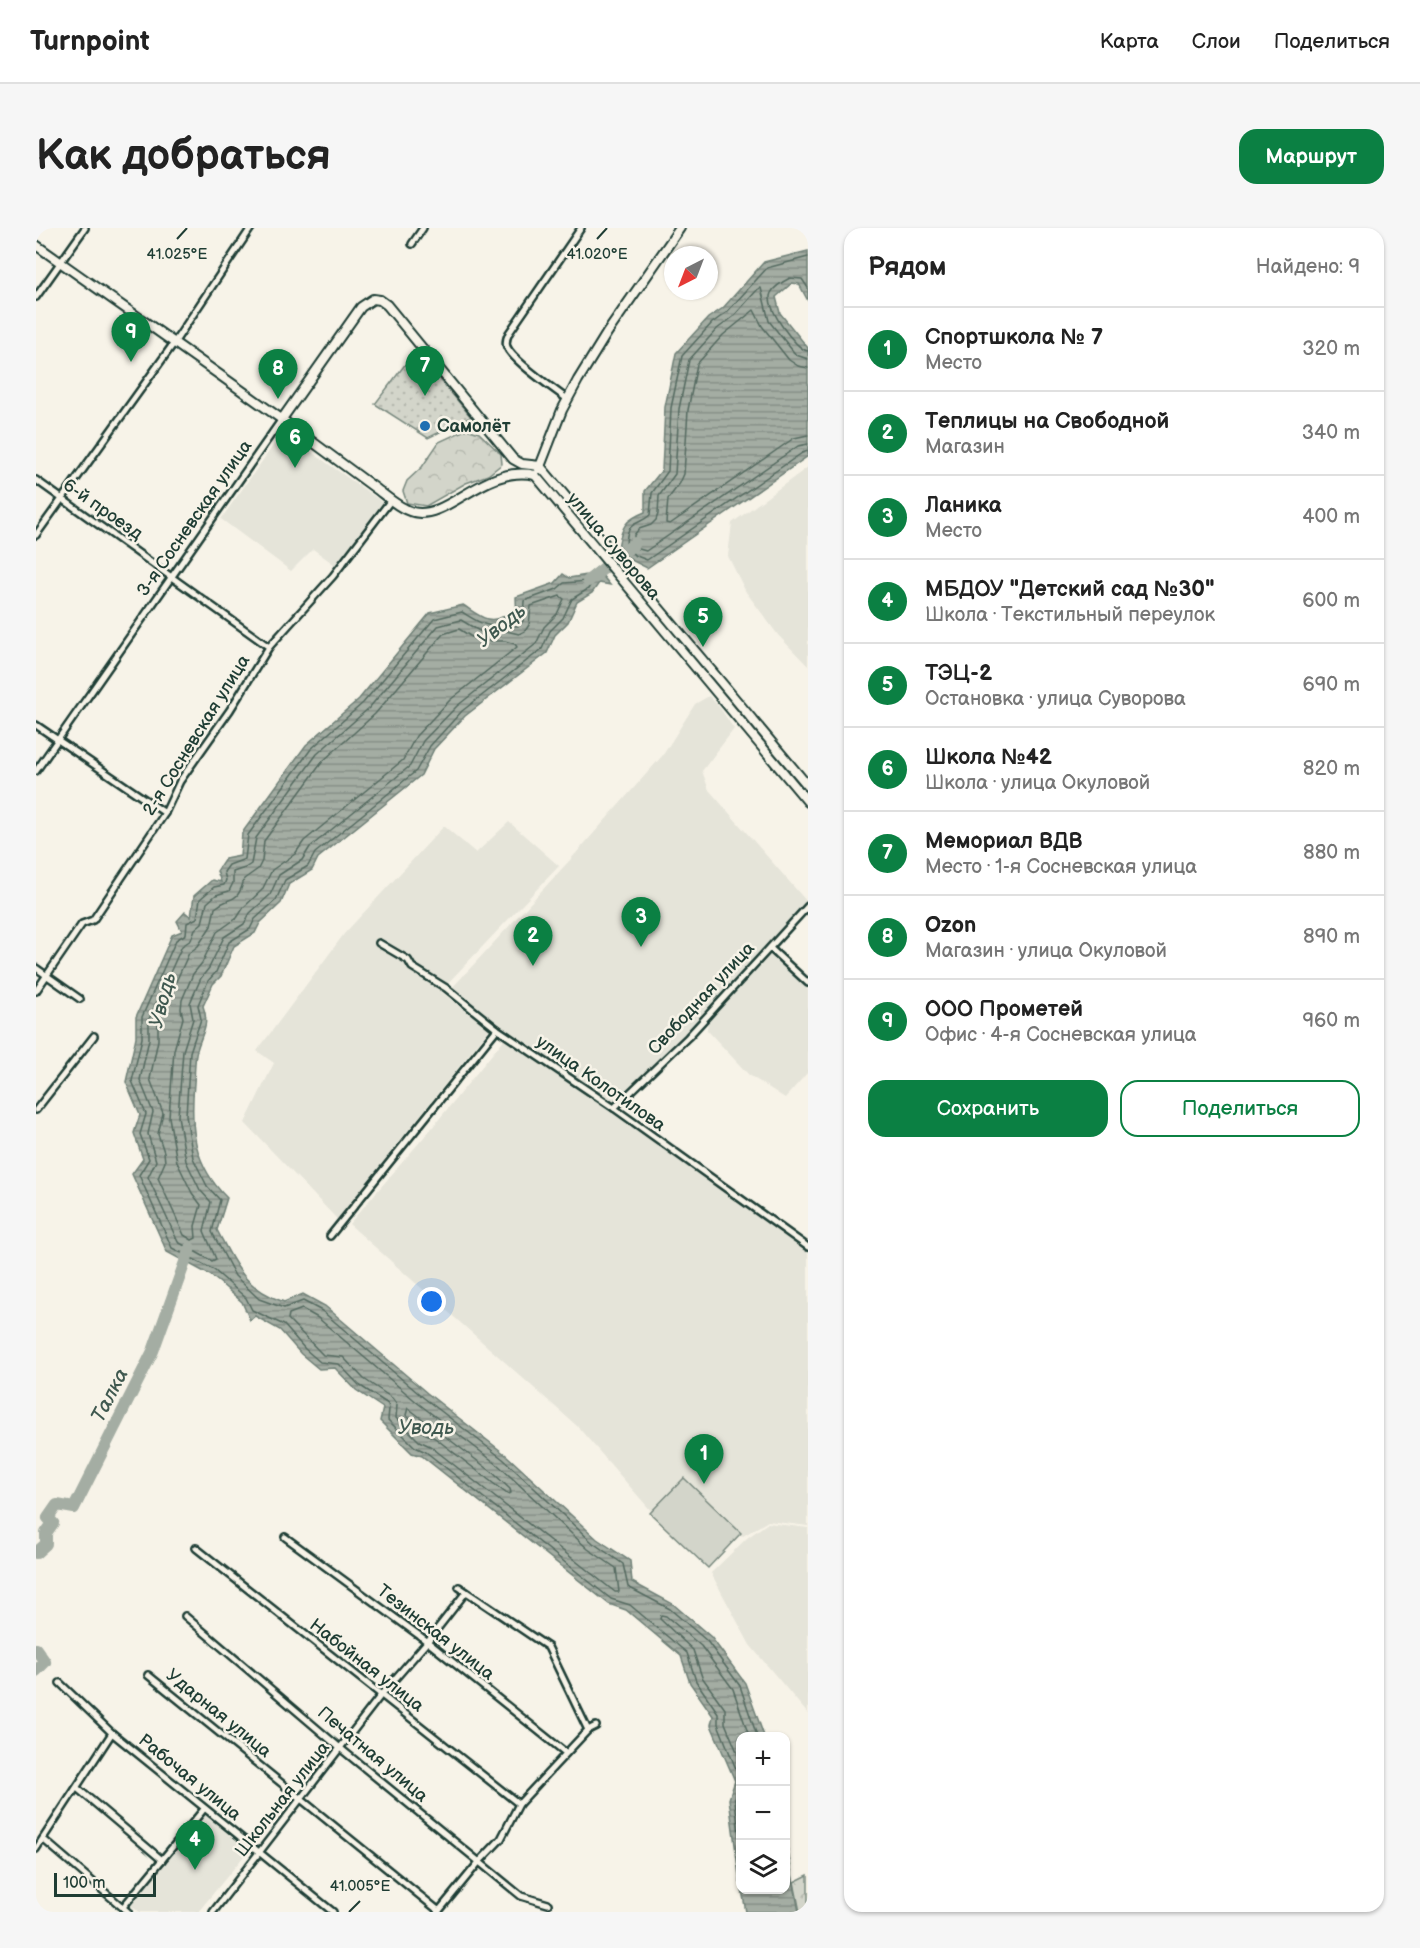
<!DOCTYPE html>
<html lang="ru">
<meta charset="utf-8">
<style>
:root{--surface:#fff;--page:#f6f6f6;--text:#222;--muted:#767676;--line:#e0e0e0;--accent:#0b8043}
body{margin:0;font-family:"Balsamiq Sans",sans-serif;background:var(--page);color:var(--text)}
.controls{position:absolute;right:18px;bottom:18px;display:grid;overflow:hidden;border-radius:12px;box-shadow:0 2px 4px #0004}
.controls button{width:54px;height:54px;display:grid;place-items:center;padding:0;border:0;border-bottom:2px solid var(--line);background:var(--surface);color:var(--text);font:30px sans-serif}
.compass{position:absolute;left:628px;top:18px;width:54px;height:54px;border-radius:50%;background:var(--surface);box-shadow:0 2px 4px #0004;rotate:222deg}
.scale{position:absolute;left:18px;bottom:15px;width:102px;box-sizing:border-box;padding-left:6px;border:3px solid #1f3d34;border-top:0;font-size:16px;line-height:21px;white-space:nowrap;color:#1f3d34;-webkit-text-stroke:4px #f7f3e8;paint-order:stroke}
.you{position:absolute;left:396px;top:1074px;width:21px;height:21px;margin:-15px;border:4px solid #fff;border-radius:50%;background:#1a73e8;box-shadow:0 0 0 9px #1a73e833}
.badge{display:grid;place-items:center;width:39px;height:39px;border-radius:50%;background:var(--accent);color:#fff;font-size:20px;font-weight:700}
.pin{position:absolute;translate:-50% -50px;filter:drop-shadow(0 2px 3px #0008)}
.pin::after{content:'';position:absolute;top:32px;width:21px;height:18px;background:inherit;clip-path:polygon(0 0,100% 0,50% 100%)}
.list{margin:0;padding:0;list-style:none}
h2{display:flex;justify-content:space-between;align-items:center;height:78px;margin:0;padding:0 24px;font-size:26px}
h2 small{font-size:20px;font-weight:400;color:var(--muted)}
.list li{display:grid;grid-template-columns:39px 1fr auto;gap:18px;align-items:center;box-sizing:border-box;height:84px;padding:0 24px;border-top:2px solid var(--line)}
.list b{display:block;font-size:22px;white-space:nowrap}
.list p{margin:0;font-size:20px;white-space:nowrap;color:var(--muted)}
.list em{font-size:20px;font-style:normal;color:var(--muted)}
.actions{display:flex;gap:12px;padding:18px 24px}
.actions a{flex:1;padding:14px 0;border:2px solid var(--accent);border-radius:18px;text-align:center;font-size:21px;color:var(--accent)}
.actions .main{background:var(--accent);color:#fff}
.icon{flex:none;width:33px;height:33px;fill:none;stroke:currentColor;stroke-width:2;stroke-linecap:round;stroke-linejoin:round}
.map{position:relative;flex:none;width:772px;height:1684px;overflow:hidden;border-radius:18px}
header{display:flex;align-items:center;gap:36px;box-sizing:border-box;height:84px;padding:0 30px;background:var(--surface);border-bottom:2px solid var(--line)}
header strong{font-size:28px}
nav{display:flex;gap:33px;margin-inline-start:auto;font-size:21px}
.intro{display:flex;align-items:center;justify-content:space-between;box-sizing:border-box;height:144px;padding:0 36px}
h1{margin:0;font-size:42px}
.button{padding:15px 27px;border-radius:18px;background:var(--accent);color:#fff;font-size:21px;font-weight:700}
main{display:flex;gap:36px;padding:0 36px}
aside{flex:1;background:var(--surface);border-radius:18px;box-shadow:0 2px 4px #0004}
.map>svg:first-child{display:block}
.built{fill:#e5e4d9}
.grass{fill:url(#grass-dots);stroke:#79897f;stroke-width:1.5}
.forest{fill:url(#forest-crowns);stroke:#79897f;stroke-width:1.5}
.garden{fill:#d3d5ca;stroke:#79897f;stroke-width:1.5}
.water{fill:url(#water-rules);stroke:#6f8077;stroke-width:1.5}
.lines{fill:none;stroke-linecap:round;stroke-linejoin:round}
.shore{stroke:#546a60;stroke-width:1.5}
.river{stroke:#a4ada3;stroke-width:12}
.street-casing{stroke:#1f3d34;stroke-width:10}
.secondary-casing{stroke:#1f3d34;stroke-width:12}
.street{stroke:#f7f3e8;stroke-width:5}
.secondary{stroke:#f7f3e8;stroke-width:8}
.ticks{fill:none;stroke:#1f3d34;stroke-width:2}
.poi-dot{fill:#1f6fb2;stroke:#f7f3e8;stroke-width:2}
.labels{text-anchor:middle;stroke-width:5;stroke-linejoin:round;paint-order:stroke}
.poi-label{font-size:18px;font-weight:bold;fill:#1f3d34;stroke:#f7f3e8;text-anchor:start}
.street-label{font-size:18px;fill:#1f3d34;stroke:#f7f3e8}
.water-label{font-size:20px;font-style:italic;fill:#405950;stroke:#f7f3e8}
.ticks-label{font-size:15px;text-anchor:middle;fill:#1f3d34;stroke:#f7f3e8;stroke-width:5;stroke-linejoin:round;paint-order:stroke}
</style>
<header>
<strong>Turnpoint</strong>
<nav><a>Карта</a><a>Слои</a><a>Поделиться</a></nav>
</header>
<div class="intro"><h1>Как добраться</h1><a class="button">Маршрут</a></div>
<main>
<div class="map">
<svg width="772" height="1684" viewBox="0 0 772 1684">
<defs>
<pattern id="grass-dots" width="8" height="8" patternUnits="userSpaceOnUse" patternTransform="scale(1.5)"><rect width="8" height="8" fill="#d3d5ca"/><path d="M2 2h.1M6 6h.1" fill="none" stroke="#b5b8ae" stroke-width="1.8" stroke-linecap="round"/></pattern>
<pattern id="forest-crowns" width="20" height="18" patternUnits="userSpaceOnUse" patternTransform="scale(1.5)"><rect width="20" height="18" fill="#d3d5ca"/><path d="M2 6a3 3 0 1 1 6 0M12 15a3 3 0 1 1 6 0" fill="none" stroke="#b5b8ae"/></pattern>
<pattern id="water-rules" width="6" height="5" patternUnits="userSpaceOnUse" patternTransform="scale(1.5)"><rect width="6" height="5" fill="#a4ada3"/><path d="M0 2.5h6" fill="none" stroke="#858e86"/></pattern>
</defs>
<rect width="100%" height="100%" fill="#f7f3e8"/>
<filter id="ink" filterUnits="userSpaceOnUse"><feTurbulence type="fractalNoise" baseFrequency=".0167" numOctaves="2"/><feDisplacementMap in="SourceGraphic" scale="12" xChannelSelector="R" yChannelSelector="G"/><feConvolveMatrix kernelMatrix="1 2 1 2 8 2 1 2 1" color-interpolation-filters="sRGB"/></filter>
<g filter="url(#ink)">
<g class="built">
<path d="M247 204 349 276 299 337 277 321 255 343 185 291Z"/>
<path d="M772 239V438L742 407 710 364 692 328 696 295Z"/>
<path d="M673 468 684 480 698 501 666 543 673 562 772 675 649 807 578 876 467 800 416 760 534 632 627 527 659 476Z"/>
<path d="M473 594 523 638 409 758 384 745 382 747 454 800 301 991 209 895 238 835 221 823 308 706 408 598 440 625Z"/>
<path d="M734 726 772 760V844L749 870 713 847 671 802 672 792Z"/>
<path d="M470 809 665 943 772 1021V1298L732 1293 707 1308 665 1288 617 1285 541 1198 313 996 395 901Z"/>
<path d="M732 1295 772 1300V1486L714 1417 675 1345 711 1310Z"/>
<path d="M167 1585 212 1623 162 1684H103L93 1676Z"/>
</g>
<path class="grass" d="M380 122 435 189 392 210 339 176Z"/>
<g class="forest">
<path d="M431 201 443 205 465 226 466 236 452 247 430 255 390 278 371 275 367 263 371 253 386 239 403 214Z"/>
<path d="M772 1647V1684H764L758 1654Z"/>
</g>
<path class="garden" d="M648 1250 705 1305 672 1340 614 1285Z"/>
<g class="water">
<path d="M772 23V73L763 56 756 55 740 69 744 85 772 120V228L611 340 595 332 582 319C586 298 589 292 609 284V263L626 242 629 179 640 125 672 90 687 80 728 34Z"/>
<path d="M560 340 574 357 563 355 556 365 541 374 532 394 519 407 511 425 429 488 398 521 385 547 282 630 276 642 253 656 245 675 224 695 219 705 198 718 185 748 177 756 167 778C174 797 166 804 161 822 158 833 159 844 158 855 154 900 157 936 191 970L181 1002C200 1038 207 1059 248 1074L267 1066 289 1078 391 1165 470 1227 561 1311 594 1333 596 1354 637 1376 675 1409 709 1455 728 1508H704V1655L693 1571 699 1553 675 1497 677 1488 654 1455 645 1428 590 1382 573 1376 386 1228 376 1225 344 1193 347 1180 320 1162 299 1140 283 1141 265 1126 244 1102 219 1088 214 1092 206 1074 183 1054 174 1047 131 1024 96 946 107 931 98 905 104 887 90 854 100 809V789L136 707 146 703 141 693 149 684 155 689 158 668 176 652 185 654 181 643 189 631 204 628 206 605 270 517 323 471 394 385 427 377C444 388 453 398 472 386L481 394 480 369 519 355 527 346 533 350 551 347Z"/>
<path d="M750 1613 763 1684H710L706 1662H750Z"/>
</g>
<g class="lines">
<g class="shore">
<path d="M772 29 731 40 691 84 676 95 646 128 635 180 632 243 616 265 614 287C601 299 591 291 590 317L598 327 611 332 766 225 772 223"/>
<path d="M772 60 766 51 754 50C748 53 738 59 735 65 728 78 760 122 772 123"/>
<path d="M772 131 760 127 733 93 725 60 722 61 697 89 681 101 653 132 643 181 639 246 623 268 622 286 620 292 615 297 603 301 598 307V315L603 321 610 323 762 218 772 216"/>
<path d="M772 140 762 138 753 132 726 98 718 82 687 107 661 136 652 182 648 246 644 255 632 271 630 295 634 296 758 210 772 207"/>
<path d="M524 368 528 371 521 386 508 399 500 416 421 478 387 513 374 538 274 619 266 632 243 647 234 667 214 685 208 696 188 709 173 740 165 750 154 775 157 791 147 823 142 888 150 933 164 962 175 974 168 1003 180 1031 176 1033 142 1014 112 949 120 933 112 906 117 884 104 852 113 811V791L146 718 155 712 159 701 166 695 171 675 180 667 193 663 197 655V644L209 640 215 636 220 610 281 526 333 480 402 398 425 392 445 404 470 403 483 406 489 403 493 397 495 378Z"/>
<path d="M423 401 442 413H469L479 416 481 419 414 472 380 508 367 532 268 613 259 626 236 642 226 662 208 679 201 690 181 704 166 735 157 746 146 772 145 781 147 790 138 822 133 889 141 934 156 965 165 977 159 998 160 1010 156 1012 148 1007 122 950 129 934 128 924 122 906 127 885 114 851 122 812V793L153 725 162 718 175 698 179 680C194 667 202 677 208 651L222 641 226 633 228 613 287 533 339 486 407 406Z"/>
<path d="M266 1081 282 1090 383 1176 462 1237 552 1321 580 1340 583 1364H579L394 1218 383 1213 360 1190 361 1177 356 1170 328 1151 307 1129 287 1127 252 1091 253 1086Z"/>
<path d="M372 1180 456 1244 474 1261 475 1265 471 1266 399 1210 388 1205 370 1187Z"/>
<path d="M704 1531 689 1495V1481L666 1449 657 1422 624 1391 625 1387 630 1388 665 1418 697 1461 713 1508"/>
<path d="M704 1616 699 1572 704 1551 682 1496V1485L660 1453 651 1425 594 1377 575 1371 390 1224 379 1219 352 1192 353 1181 352 1176 323 1157 303 1136 284 1134 269 1121 248 1097 216 1082 210 1070 178 1042 136 1020 103 947 113 931 104 906 110 886 96 853 106 810V789L140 712 150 706 151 695 161 690 164 671 178 659 188 657 190 652 188 644 193 637 209 631 212 607 275 521 327 475 398 391 426 384C441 393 453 403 471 394L477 398H482L487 393 488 373 521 361 528 355 552 353 555 356 552 361 536 371 527 390 514 403 506 421 426 483 394 518 380 543 279 625 272 638 249 652 240 672 219 691 214 701 193 714 180 744 172 753 162 777 165 791 154 824 150 887 157 930 171 958 184 972 176 1004 199 1048 223 1071 248 1080 267 1073 286 1083 388 1170 467 1231 557 1315 587 1336 592 1359 634 1381 671 1413 704 1458 721 1508"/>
</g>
<g class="river">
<path d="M552 353 599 315"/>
<path d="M0 1325 10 1316V1305L17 1295 12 1290 21 1277 38 1280 117 1123 154 1020"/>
<path d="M0 1421 9 1434 0 1443"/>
</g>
<defs>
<g id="street">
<path d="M376 16 387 0"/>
<path d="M0 69 49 0"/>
<path d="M531 171C518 161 477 133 471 119 469 114 471 109 473 105L545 0"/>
<path d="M0 252 233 419"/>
<path d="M0 307 138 115 215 0"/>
<path d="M0 497 129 585"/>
<path d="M0 543 246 191"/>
<path d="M343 715 372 732 376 739 410 760 461 801 578 880 772 1019"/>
<path d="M734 720 772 755"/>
<path d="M0 740 44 771"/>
<path d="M0 763 46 696 57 692 129 585 144 553 194 482 233 419 297 348 355 272"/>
<path d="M578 880 652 809 772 678"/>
<path d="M0 882 58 808"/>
<path d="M294 1008 461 801"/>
<path d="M249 1309 388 1411 530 1525"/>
<path d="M160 1320 483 1576"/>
<path d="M423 1359 512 1419 552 1502"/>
<path d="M149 1388 304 1520 485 1668 512 1676"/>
<path d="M112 1447 403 1683"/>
<path d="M24 1455 76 1505 297 1684"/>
<path d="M41 1560 126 1632"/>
<path d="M7 1611 92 1684"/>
<path d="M0 1621 76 1505"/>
<path d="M87 1679 168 1581"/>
<path d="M177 1684 345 1467 391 1414 430 1364"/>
<path d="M402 1684 443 1634 465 1611 483 1576 552 1502 560 1498"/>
</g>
<g id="secondary">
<path d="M0 17C90 81 181 144 270 209 293 226 316 243 339 260 350 268 364 281 377 284 412 293 448 236 499 247"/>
<path d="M246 191 325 79 337 71 344 72 351 77 477 231 486 236 504 238"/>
<path d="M504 238 772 558"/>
<path d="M503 241 526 182 542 152 571 105 644 0"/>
<path d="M499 247 772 574"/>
</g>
</defs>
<use href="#street" class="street-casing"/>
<use href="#secondary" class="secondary-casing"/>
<use href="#street" class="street"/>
<use href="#secondary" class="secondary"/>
</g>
</g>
<path class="ticks" d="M141 11 151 0M561 11 571 0M313 1684 324 1673"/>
<circle class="poi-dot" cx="389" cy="198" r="6"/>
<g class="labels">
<g class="poi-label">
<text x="401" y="204">Самолёт</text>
</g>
<g class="street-label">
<text transform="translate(67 281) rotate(35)" y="6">6-й проезд</text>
<text transform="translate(158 290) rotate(-55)" y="6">3-я Сосневская улица</text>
<text transform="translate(578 318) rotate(50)" y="6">улица Суворова</text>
<text transform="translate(160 507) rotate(-58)" y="6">2-я Сосневская улица</text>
<text transform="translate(665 770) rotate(-47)" y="6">Свободная улица</text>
<text transform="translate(565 855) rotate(35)" y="6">улица Колотилова</text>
<text transform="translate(400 1404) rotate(38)" y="6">Тезинская улица</text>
<text transform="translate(331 1437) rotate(38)" y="6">Набойная улица</text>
<text transform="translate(183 1485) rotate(39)" y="6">Ударная улица</text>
<text transform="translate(337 1526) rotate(40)" y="6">Печатная улица</text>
<text transform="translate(154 1549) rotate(39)" y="6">Рабочая улица</text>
<text transform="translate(246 1571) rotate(-52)" y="6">Школьная улица</text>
</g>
<g class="water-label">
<text transform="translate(465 397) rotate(-38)" y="7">Уводь</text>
<text transform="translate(126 772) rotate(-75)" y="7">Уводь</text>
<text transform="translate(73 1167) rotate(-63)" y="7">Талка</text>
<text x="390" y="1206">Уводь</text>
</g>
</g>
<g class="ticks-label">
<text x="141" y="31">41.025°E</text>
<text x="561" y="31">41.020°E</text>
<text x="324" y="1663">41.005°E</text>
</g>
</svg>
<div class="controls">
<button>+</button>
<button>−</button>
<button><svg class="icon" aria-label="layers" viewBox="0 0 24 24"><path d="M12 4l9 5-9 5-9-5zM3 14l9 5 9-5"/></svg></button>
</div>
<svg class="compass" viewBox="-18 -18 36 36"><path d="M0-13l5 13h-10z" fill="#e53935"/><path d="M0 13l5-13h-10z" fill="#767676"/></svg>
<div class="scale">100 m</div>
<div class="you"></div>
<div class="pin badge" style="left:668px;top:1256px">1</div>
<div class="pin badge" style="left:497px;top:738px">2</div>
<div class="pin badge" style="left:605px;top:719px">3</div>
<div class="pin badge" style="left:159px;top:1642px">4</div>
<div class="pin badge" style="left:667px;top:419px">5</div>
<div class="pin badge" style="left:259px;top:240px">6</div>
<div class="pin badge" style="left:389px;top:168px">7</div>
<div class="pin badge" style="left:242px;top:171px">8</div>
<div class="pin badge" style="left:95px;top:134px">9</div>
</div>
<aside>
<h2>Рядом<small>Найдено: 9</small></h2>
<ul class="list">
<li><span class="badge">1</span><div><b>Спортшкола № 7</b><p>Место</p></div><em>320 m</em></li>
<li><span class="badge">2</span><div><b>Теплицы на Свободной</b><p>Магазин</p></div><em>340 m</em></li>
<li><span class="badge">3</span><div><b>Ланика</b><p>Место</p></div><em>400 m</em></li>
<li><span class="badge">4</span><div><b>МБДОУ &quot;Детский сад №30&quot;</b><p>Школа · Текстильный переулок</p></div><em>600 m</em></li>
<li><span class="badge">5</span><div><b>ТЭЦ-2</b><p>Остановка · улица Суворова</p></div><em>690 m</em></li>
<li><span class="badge">6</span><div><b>Школа №42</b><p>Школа · улица Окуловой</p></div><em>820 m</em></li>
<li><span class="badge">7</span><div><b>Мемориал ВДВ</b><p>Место · 1-я Сосневская улица</p></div><em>880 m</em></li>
<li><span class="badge">8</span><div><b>Ozon</b><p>Магазин · улица Окуловой</p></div><em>890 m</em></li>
<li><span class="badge">9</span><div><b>ООО Прометей</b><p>Офис · 4-я Сосневская улица</p></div><em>960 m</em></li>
</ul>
<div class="actions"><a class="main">Сохранить</a><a>Поделиться</a></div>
</aside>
</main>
